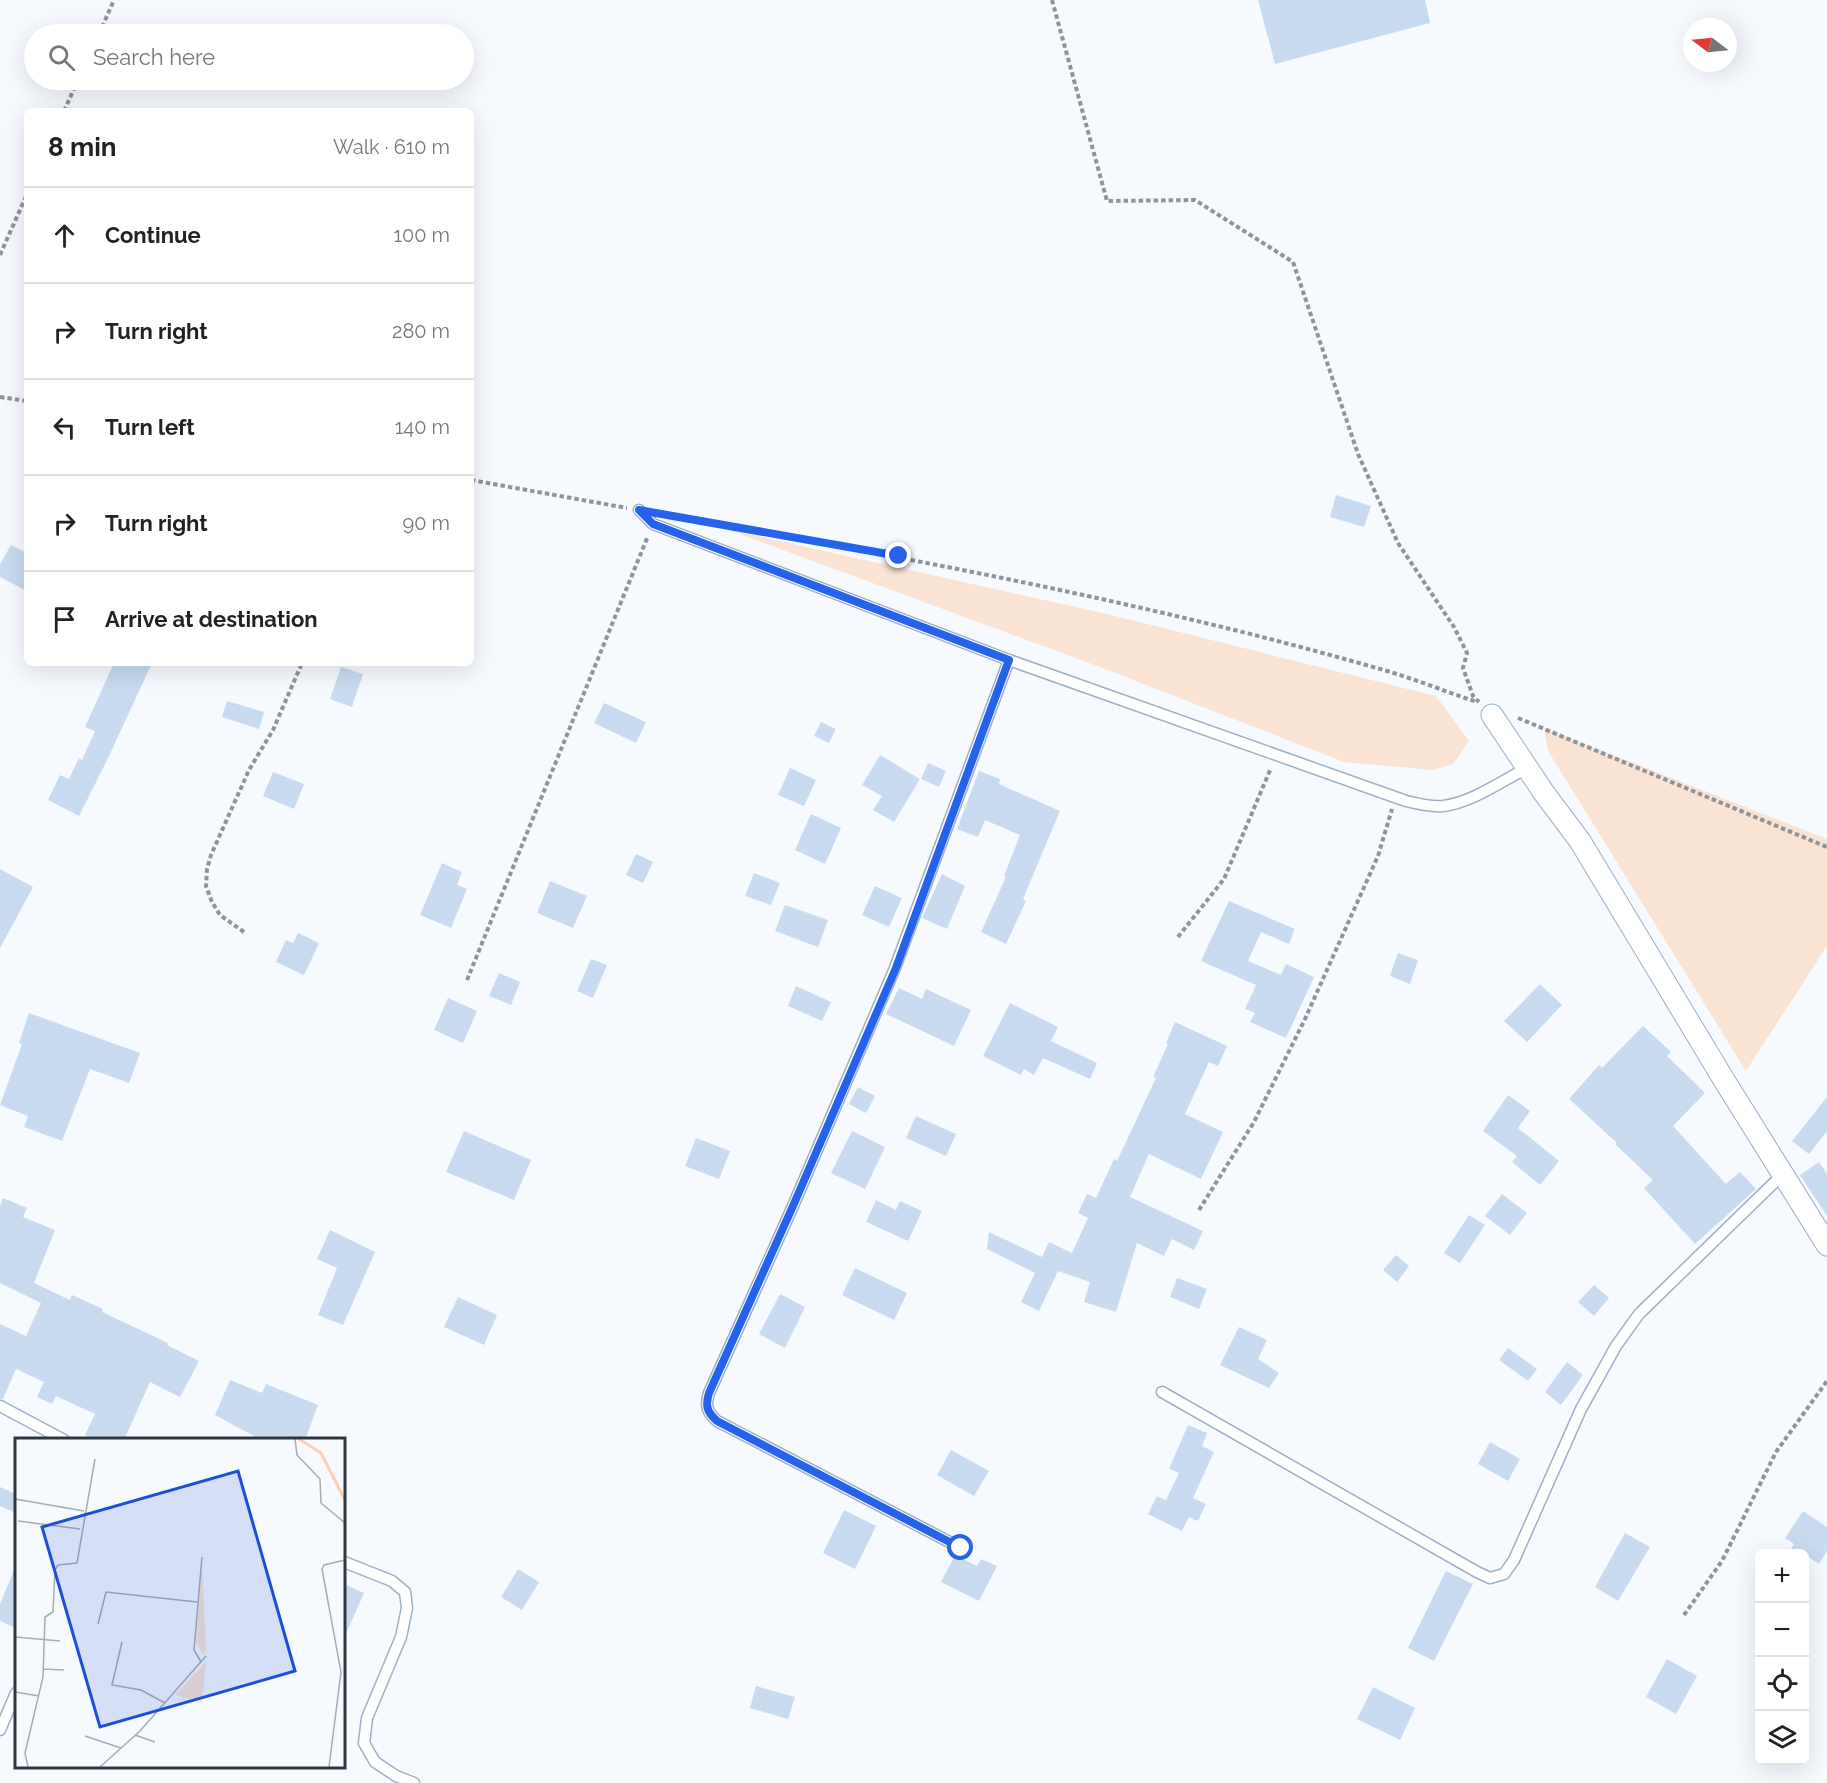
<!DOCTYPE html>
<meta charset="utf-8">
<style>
:root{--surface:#fff;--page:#f6f6f6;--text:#222;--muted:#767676;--line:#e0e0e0}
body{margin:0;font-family:Raleway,sans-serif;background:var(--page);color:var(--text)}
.controls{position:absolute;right:18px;bottom:18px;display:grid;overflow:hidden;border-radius:9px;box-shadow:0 6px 24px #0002}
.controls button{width:54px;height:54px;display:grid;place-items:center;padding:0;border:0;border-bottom:2px solid var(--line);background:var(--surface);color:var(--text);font:30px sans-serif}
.compass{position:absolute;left:1683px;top:18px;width:54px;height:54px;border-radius:50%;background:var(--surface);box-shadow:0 6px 24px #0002;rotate:286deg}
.stop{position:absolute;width:18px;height:18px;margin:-14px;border:4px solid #2563eb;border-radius:50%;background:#fff}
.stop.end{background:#2563eb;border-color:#fff;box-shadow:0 2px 6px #0008}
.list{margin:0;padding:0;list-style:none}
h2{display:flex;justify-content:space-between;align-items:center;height:78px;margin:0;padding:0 24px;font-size:26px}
h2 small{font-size:20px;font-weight:400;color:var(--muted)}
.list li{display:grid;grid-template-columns:39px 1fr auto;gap:18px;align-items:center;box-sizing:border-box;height:96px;padding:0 24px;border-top:2px solid var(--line)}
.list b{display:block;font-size:22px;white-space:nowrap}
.list em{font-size:20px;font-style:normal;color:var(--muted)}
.icon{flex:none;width:33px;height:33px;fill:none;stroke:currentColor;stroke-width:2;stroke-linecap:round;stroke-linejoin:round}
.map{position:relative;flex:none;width:1827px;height:1783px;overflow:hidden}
.search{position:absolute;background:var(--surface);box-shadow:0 6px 24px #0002;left:24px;top:24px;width:450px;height:66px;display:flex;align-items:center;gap:15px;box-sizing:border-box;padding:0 21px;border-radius:33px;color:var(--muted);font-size:22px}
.panel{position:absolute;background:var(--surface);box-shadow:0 6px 24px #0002;left:24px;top:108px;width:450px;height:558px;border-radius:9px}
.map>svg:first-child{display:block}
.green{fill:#fae3d3}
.building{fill:#c8dbf1}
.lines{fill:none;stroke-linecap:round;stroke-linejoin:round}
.service-casing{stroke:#9eb0c5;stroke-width:13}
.minor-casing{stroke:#9eb0c5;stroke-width:23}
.path{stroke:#8f949b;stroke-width:4;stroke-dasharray:4.5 3;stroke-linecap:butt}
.service{stroke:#fff;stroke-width:10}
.minor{stroke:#fff;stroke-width:21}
.route{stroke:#2563eb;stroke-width:8}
.inset-river{fill:none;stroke:#fdd0b0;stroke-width:3}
.inset-road{fill:none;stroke:#a6acb2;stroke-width:1.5}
.view{fill:#1d4ed8;fill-opacity:0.15;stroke:#1d4ed8;stroke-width:3}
.inset-edge{fill:none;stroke:#2f363f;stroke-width:3}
</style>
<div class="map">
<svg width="1827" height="1783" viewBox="0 0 1827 1783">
<rect width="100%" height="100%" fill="#f6fafe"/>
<g class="green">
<path d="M726 529 1107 614 1436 696 1469 741 1453 764 1433 770 1344 762 1105 669Z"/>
<path d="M1544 728 1827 839V946L1746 1071 1548 751Z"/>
</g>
<g class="building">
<path d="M1258 0H1425L1430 23 1275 64Z"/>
<path d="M1336 495 1371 506 1364 527 1330 517Z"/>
<path d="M11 545 27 553V591L0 577V564Z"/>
<path d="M114 663H152L108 758 79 816 48 800 60 775 69 779 79 758 82 760 95 731 85 727Z"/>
<path d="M341 667 363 674 352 707 330 699Z"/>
<path d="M227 701 264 712 259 729 222 717Z"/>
<path d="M604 703 646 722 636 743 594 723Z"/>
<path d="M821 722 836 729 829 743 814 736Z"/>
<path d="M880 755 920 779 894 822 873 810 882 796 862 785Z"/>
<path d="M928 763 946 771 939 787 921 779Z"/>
<path d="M790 768 816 780 804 806 778 795Z"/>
<path d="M979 771 1000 779 999 784 1060 811 1023 899 1026 901 1006 944 981 932 1006 877 1004 876 1020 835 985 820 978 837 957 829Z"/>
<path d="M273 772 304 784 294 809 263 796Z"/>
<path d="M811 814 841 828 825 864 795 850Z"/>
<path d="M636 854 653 862 643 883 626 875Z"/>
<path d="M442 863 462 872 457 885 467 889 451 928 420 915Z"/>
<path d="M0 869 33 887 0 948Z"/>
<path d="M754 873 780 883 771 905 745 896Z"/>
<path d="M942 874 965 886 947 929 922 918Z"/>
<path d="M550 881 587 896 573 928 537 913Z"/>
<path d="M875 886 902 898 889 927 862 915Z"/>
<path d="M1229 901 1295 929 1289 944 1261 932 1248 961 1281 975 1286 964 1314 977 1286 1038 1250 1022 1255 1013 1245 1009 1256 985 1201 961Z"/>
<path d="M785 905 828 920 818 947 775 931Z"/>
<path d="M298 933 319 943 304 975 276 962 286 940 293 943Z"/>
<path d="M1398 953 1418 960 1410 984 1390 976Z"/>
<path d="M591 959 607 965 593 998 577 991Z"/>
<path d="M499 973 520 982 511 1005 489 996Z"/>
<path d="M1540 984 1562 1005 1527 1042 1504 1021Z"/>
<path d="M796 986 831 1002 822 1021 788 1006Z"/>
<path d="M899 988 922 999 926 989 971 1010 954 1046 886 1014Z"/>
<path d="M448 998 477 1011 463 1043 434 1030Z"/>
<path d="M1010 1003 1058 1027 1051 1041 1097 1063 1090 1079 1043 1058 1034 1075 1024 1069 1021 1075 983 1056Z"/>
<path d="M29 1013 140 1053 129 1083 90 1069 62 1141 24 1127 28 1116 0 1105 22 1044 19 1043Z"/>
<path d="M1175 1022 1227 1046 1218 1066 1209 1062 1185 1114 1223 1132 1201 1179 1149 1154 1130 1197 1203 1231 1194 1250 1172 1239 1164 1256 1137 1243 1116 1312 1084 1302 1090 1282 1058 1271 1039 1311 1021 1302 1035 1273 987 1249 989 1232 1042 1257 1049 1242 1072 1253 1088 1218 1078 1213 1087 1194 1096 1198 1114 1159 1117 1161 1156 1078 1153 1077 1168 1044 1166 1043Z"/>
<path d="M1643 1026 1671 1052 1667 1056 1705 1093 1673 1126 1726 1184 1740 1172 1756 1189 1695 1244 1644 1188 1653 1180 1615 1144 1617 1143 1569 1099 1599 1065 1602 1068Z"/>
<path d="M858 1087 875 1096 866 1113 849 1104Z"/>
<path d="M1508 1095 1530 1111 1518 1128 1559 1161 1540 1185 1512 1162 1517 1156 1483 1131Z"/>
<path d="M1827 1097V1131L1809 1154 1792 1141Z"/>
<path d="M916 1116 956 1134 946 1156 906 1138Z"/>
<path d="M464 1131 531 1160 514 1200 446 1172Z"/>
<path d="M852 1131 885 1147 865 1189 831 1173Z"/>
<path d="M696 1138 730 1151 719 1179 685 1166Z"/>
<path d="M1819 1162 1827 1174V1216L1800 1175Z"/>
<path d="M1502 1194 1527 1213 1510 1235 1485 1216Z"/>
<path d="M3 1198 27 1208 23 1217 55 1230 34 1283 70 1300 72 1295 103 1309 102 1312 168 1343 167 1345 199 1361 180 1397 150 1382 124 1440H94L85 1435 95 1414 56 1396 52 1404 37 1397 44 1382 16 1369 3 1399H0V1324L26 1336 41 1303 0 1283V1206Z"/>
<path d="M876 1200 896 1210 900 1201 922 1211 908 1241 866 1222Z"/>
<path d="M1469 1215 1485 1225 1460 1263 1444 1253Z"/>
<path d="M330 1230 375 1252 343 1325 318 1315 337 1268 317 1259Z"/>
<path d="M1396 1255 1409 1266 1397 1282 1383 1270Z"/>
<path d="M855 1268 907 1293 894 1320 842 1295Z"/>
<path d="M1177 1278 1207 1289 1199 1309 1170 1297Z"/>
<path d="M1594 1285 1609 1298 1594 1316 1578 1302Z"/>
<path d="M780 1294 805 1307 785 1348 759 1334Z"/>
<path d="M458 1297 497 1315 484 1345 444 1327Z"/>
<path d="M1239 1327 1267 1340 1258 1359 1279 1373 1269 1388 1220 1365Z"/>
<path d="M1508 1348 1537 1369 1528 1381 1499 1360Z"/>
<path d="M1567 1362 1583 1375 1561 1405 1545 1392Z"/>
<path d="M230 1380 262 1393 266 1384 318 1405 305 1440H261L215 1415Z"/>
<path d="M1188 1425 1207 1433 1202 1446 1214 1452 1193 1498 1206 1504 1198 1521 1189 1517 1182 1531 1148 1514 1157 1496 1166 1500 1179 1473 1169 1469Z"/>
<path d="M1490 1442 1520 1459 1508 1481 1478 1464Z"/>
<path d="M951 1450 989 1471 974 1496 937 1475Z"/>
<path d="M0 1487 16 1494V1513L0 1506Z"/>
<path d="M844 1510 876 1526 855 1569 823 1553Z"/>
<path d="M1803 1511 1827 1527V1551L1819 1564 1804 1554H1788L1794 1544 1785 1538Z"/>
<path d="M1625 1533 1650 1547 1618 1601 1595 1587Z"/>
<path d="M955 1555 977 1566 981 1559 997 1566 979 1601 941 1582Z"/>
<path d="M16 1565V1628L0 1621V1604Z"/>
<path d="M518 1569 539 1582 522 1610 501 1597Z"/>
<path d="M1446 1571 1473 1584 1434 1661 1408 1648Z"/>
<path d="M344 1584 364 1593 344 1638Z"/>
<path d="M1667 1659 1697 1676 1676 1714 1646 1697Z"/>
<path d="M756 1686 795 1697 788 1719 750 1708Z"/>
<path d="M1373 1687 1415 1708 1400 1740 1357 1719Z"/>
</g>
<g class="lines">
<defs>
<g id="service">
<path d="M639 510 653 524 1009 660 1406 801C1418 804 1431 807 1443 806 1471 803 1502 781 1527 768"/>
<path d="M1162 1392 1477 1572 1490 1578 1504 1574 1514 1560 1581 1409 1616 1346 1639 1314 1783 1174"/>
<path d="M0 1406 64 1440"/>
<path d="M961 1548 717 1421C707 1412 705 1406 709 1393L793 1206 895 968 1009 660"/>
<path d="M344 1562 392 1581 405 1592 407 1608 401 1637 367 1718 364 1743 375 1762 396 1776 414 1783"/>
<path d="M0 1730 16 1693"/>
</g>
<path id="minor" d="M1492 715 1544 793 1580 841 1724 1080 1827 1245"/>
</defs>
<use href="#service" class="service-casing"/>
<use href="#minor" class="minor-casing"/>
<g class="path">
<path d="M1052 0 1107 201 1195 200 1293 262 1358 454 1398 543 1454 627 1467 653 1463 668 1473 696 1479 702"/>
<path d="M99 34 114 0"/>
<path d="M64 111 78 80"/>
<path d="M0 255 27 194"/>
<path d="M0 397 27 401"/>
<path d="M471 480 627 508"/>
<path d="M682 518C919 560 1156 604 1387 671 1417 680 1447 692 1477 702"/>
<path d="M1518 718 1827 847"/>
<path d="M244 932 220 915 212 902 206 886 207 869 211 855 249 770 273 730 302 663"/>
<path d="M1178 937 1224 879 1271 768"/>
<path d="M467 980 648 536"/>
<path d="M1199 1210 1254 1122 1305 1019 1378 856 1392 809"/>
<path d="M1684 1615 1722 1561 1776 1452 1827 1381"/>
</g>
<use href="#service" class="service"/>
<use href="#minor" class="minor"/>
</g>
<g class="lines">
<path class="route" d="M899 556 639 510 653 524 1009 660 896 968 793 1206 709 1393C705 1406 707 1412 717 1421L961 1548"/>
</g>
<g transform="translate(15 1438)">
<rect width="330" height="330" fill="#f6fafe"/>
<path d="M187 129 191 212 188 217 181 204ZM191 225 187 266 160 257 189 226Z" fill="#fae3d3"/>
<path class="inset-river" d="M284 1 306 15 330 62"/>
<path class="inset-road" d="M280 1 282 17 305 41 306 65 330 85M0 61 69 73M3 83 65 91M83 186 91 154 182 164M0 199 45 203M107 204 97 247 126 252 150 265M186 224 179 212 187 119M29 231 49 232M0 254 24 258M120 297 140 304M70 298 106 310M13 329 10 315 28 239 30 179 38 174 40 132 43 127 62 125 80 21M85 329 125 293 191 218M314 329 326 234 307 131 309 127 330 122"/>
<path class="view" d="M223 33 280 233 85 289 27 89Z"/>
<rect width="330" height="330" class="inset-edge"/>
</g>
</svg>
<div class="controls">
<button>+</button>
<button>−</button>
<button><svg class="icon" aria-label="locate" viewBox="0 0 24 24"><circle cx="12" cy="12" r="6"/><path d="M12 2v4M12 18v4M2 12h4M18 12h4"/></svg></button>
<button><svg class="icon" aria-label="layers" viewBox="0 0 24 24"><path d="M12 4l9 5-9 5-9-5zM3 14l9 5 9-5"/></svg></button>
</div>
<svg class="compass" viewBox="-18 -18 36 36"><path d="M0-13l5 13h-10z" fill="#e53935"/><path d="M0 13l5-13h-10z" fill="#767676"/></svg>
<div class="stop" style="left:961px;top:1548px"></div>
<div class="stop end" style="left:899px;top:556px"></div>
<div class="search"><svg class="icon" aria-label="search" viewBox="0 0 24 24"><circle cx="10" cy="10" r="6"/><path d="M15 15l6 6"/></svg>Search here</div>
<section class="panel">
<h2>8 min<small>Walk · 610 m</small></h2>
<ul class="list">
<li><svg class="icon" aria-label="ahead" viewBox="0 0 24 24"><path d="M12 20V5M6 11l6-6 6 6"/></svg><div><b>Continue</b></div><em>100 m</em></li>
<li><svg class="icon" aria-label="right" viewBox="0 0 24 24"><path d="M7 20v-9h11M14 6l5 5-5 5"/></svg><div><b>Turn right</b></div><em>280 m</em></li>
<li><svg class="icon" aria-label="left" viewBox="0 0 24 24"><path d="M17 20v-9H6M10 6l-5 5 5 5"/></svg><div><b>Turn left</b></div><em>140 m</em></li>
<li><svg class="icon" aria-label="right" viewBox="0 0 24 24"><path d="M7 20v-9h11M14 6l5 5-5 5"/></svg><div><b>Turn right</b></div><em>90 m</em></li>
<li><svg class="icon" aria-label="arrive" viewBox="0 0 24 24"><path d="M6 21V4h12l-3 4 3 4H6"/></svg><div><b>Arrive at destination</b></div></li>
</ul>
</section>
</div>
